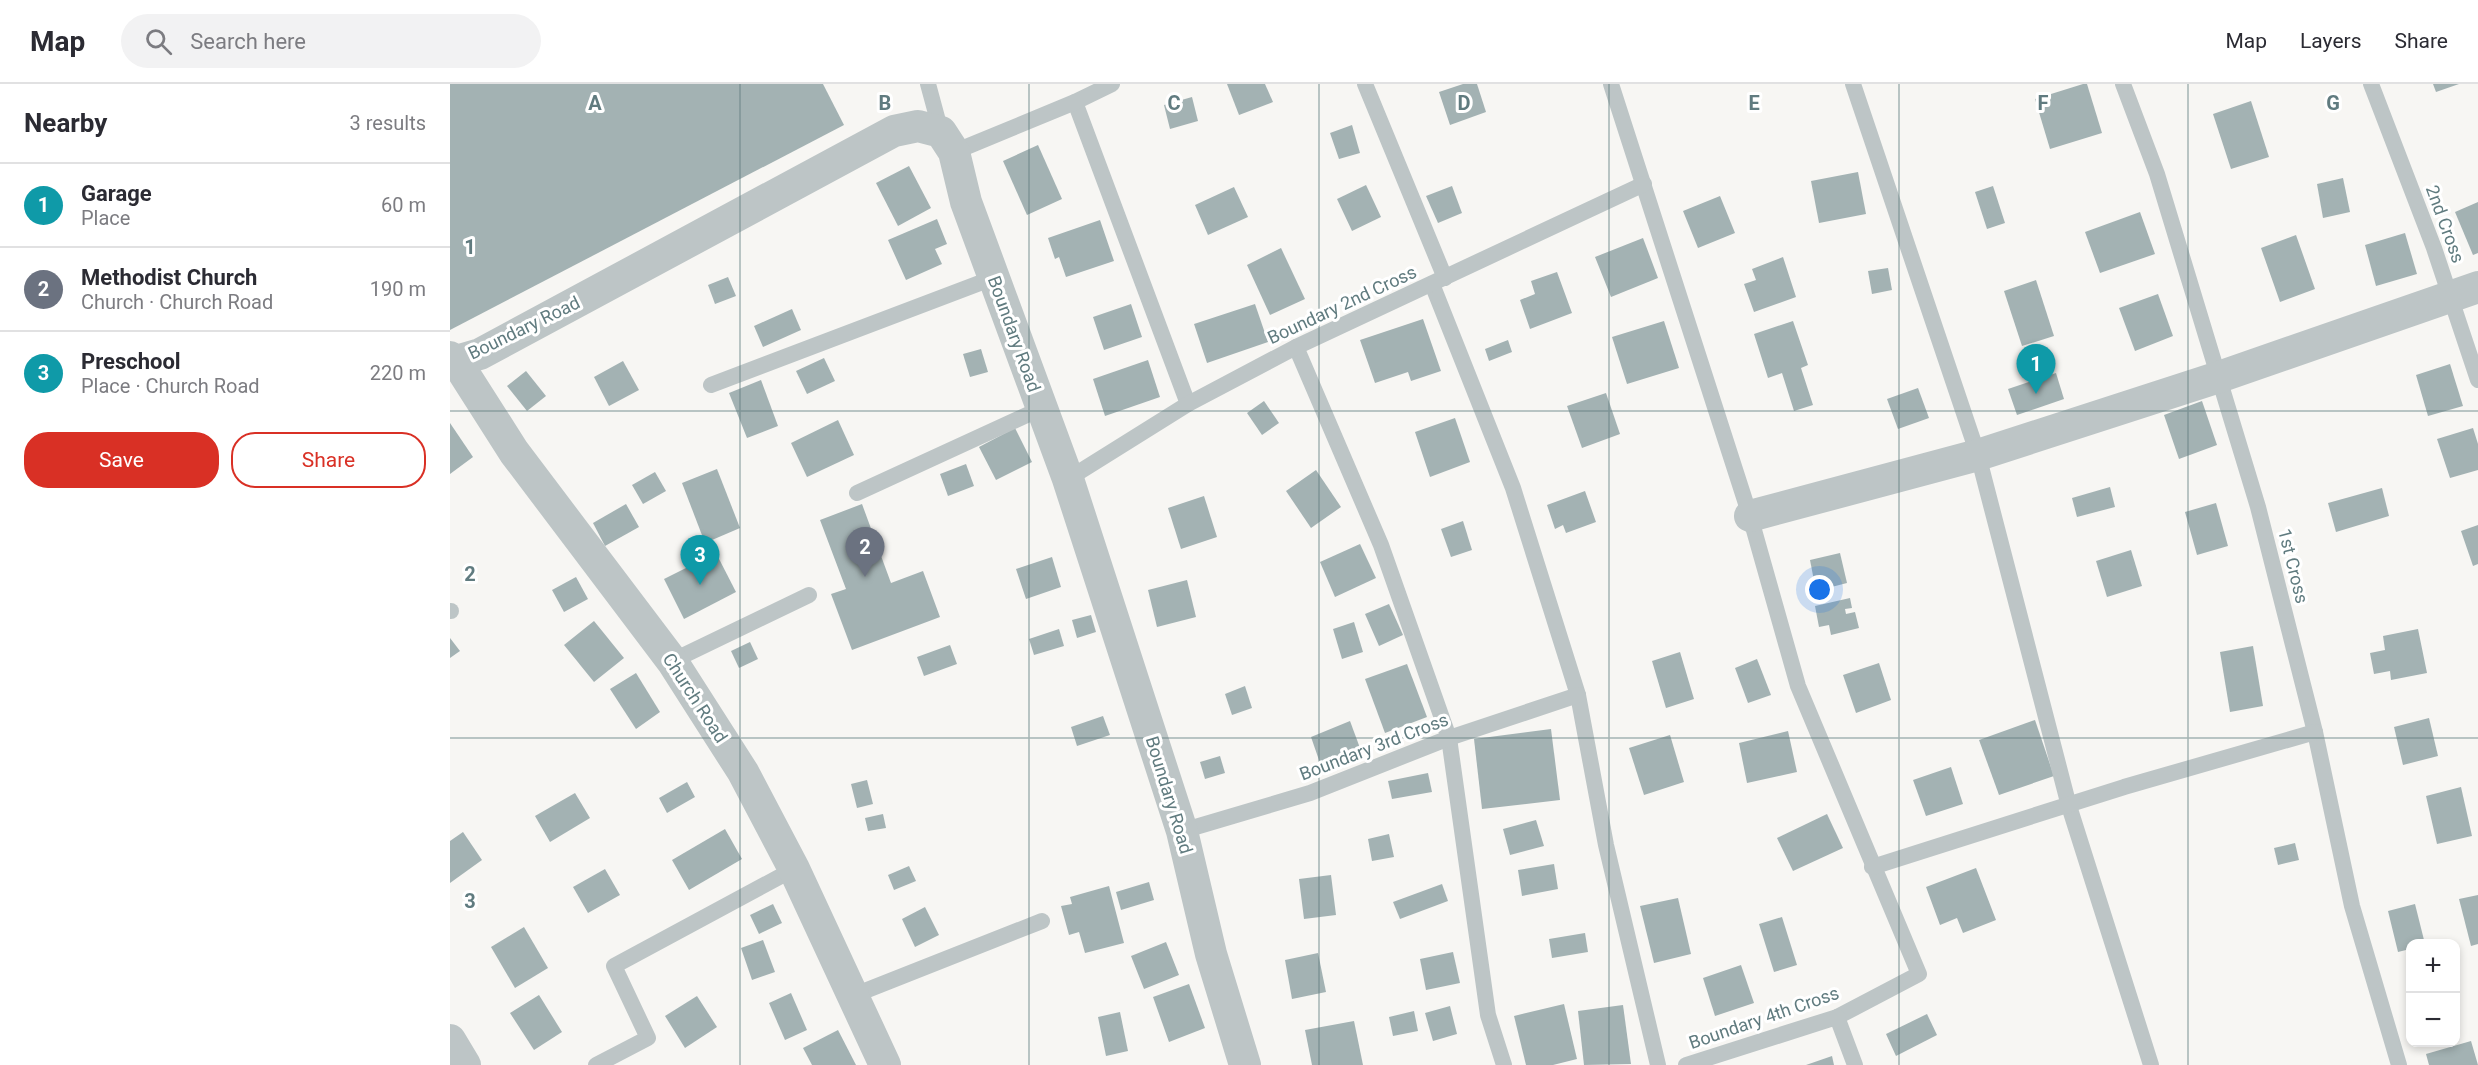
<!DOCTYPE html>
<meta charset="utf-8">
<style>
:root{--surface:#fff;--page:#f2f2f3;--text:#2b2b33;--muted:#7c7c81;--line:#e1e1e2;--accent:#d93025}
body{margin:0;font-family:Roboto,sans-serif;background:var(--page);color:var(--text)}
.controls{position:absolute;right:18px;bottom:18px;display:grid;overflow:hidden;border-radius:12px;box-shadow:0 3px 9px #0003}
.controls button{width:54px;height:54px;display:grid;place-items:center;padding:0;border:0;border-bottom:2px solid var(--line);background:var(--surface);color:var(--text);font:30px sans-serif}
.you{position:absolute;left:1370px;top:506px;width:21px;height:21px;margin:-15px;border:4px solid #fff;border-radius:50%;background:#1a73e8;box-shadow:0 0 0 9px #1a73e833}
.badge{display:grid;place-items:center;width:39px;height:39px;border-radius:50%;background:var(--accent);color:#fff;font-size:20px;font-weight:700}
.pin{position:absolute;translate:-50% -50px;filter:drop-shadow(0 2px 3px #0008)}
.pin::after{content:'';position:absolute;top:32px;width:21px;height:18px;background:inherit;clip-path:polygon(0 0,100% 0,50% 100%)}
.list{margin:0;padding:0;list-style:none}
h2{display:flex;justify-content:space-between;align-items:center;height:78px;margin:0;padding:0 24px;font-size:26px}
h2 small{font-size:20px;font-weight:400;color:var(--muted)}
.list li{display:grid;grid-template-columns:39px 1fr auto;gap:18px;align-items:center;box-sizing:border-box;height:84px;padding:0 24px;border-top:2px solid var(--line)}
.list b{display:block;font-size:22px;white-space:nowrap}
.list p{margin:0;font-size:20px;white-space:nowrap;color:var(--muted)}
.list em{font-size:20px;font-style:normal;color:var(--muted)}
.actions{display:flex;gap:12px;padding:18px 24px}
.actions a{flex:1;padding:14px 0;border:2px solid var(--accent);border-radius:24px;text-align:center;font-size:21px;color:var(--accent)}
.actions .main{background:var(--accent);color:#fff}
.icon{flex:none;width:33px;height:33px;fill:none;stroke:currentColor;stroke-width:2;stroke-linecap:round;stroke-linejoin:round}
.map{position:relative;flex:none;width:2028px;height:981px;overflow:hidden}
header{display:flex;align-items:center;gap:36px;box-sizing:border-box;height:84px;padding:0 30px;background:var(--surface);border-bottom:2px solid var(--line)}
header strong{font-size:28px}
nav{display:flex;gap:33px;margin-inline-start:auto;font-size:21px}
.search{width:420px;height:54px;background:var(--page);display:flex;align-items:center;gap:15px;box-sizing:border-box;padding:0 21px;border-radius:33px;color:var(--muted);font-size:22px}
main{display:flex}
aside{flex:1;background:var(--surface)}
.map>svg:first-child{display:block}
.building{fill:#a3b2b3}
.lines{fill:none;stroke-linecap:round;stroke-linejoin:round}
.service{stroke:#bdc5c6;stroke-width:16}
.minor{stroke:#bdc5c6;stroke-width:32}
.grid{fill:none;stroke:#607b7f;stroke-width:1.5;stroke-opacity:0.55}
.labels{text-anchor:middle;stroke-width:6;stroke-linejoin:round;paint-order:stroke}
.street-label{font-size:18px;fill:#607b7f;stroke:#fff}
.grid-label{font-size:20px;text-anchor:middle;font-weight:bold;fill:#607b7f;stroke:#fff;stroke-width:6;stroke-linejoin:round;paint-order:stroke}
</style>
<header>
<strong>Map</strong>
<div class="search"><svg class="icon" aria-label="search" viewBox="0 0 24 24"><circle cx="10" cy="10" r="6"/><path d="M15 15l6 6"/></svg>Search here</div>
<nav><a>Map</a><a>Layers</a><a>Share</a></nav>
</header>
<main>
<aside>
<h2>Nearby<small>3 results</small></h2>
<ul class="list">
<li><span class="badge" style="background:#0f9aa8">1</span><div><b>Garage</b><p>Place</p></div><em>60 m</em></li>
<li><span class="badge" style="background:#6b7280">2</span><div><b>Methodist Church</b><p>Church · Church Road</p></div><em>190 m</em></li>
<li><span class="badge" style="background:#0f9aa8">3</span><div><b>Preschool</b><p>Place · Church Road</p></div><em>220 m</em></li>
</ul>
<div class="actions"><a class="main">Save</a><a>Share</a></div>
</aside>
<div class="map">
<svg width="2028" height="981" viewBox="0 0 2028 981">
<rect width="100%" height="100%" fill="#f7f6f3"/>
<g class="building">
<path d="M0 0H373L394 41 0 246Z"/>
<path d="M777 0H815L823 18 789 31Z"/>
<path d="M1013 0H1027L1036 28 1000 41 989 8Z"/>
<path d="M1633 0H1637L1652 49 1600 65 1585 15Z"/>
<path d="M1983 0H2009L1986 8Z"/>
<path d="M742 13 748 37 720 45 714 21Z"/>
<path d="M1801 17 1819 73 1781 85 1763 30Z"/>
<path d="M902 41 910 69 889 75 880 49Z"/>
<path d="M588 61 612 115 577 131 553 77Z"/>
<path d="M459 82 481 124 448 142 426 99Z"/>
<path d="M1408 88 1416 130 1369 139 1361 97Z"/>
<path d="M1893 94 1900 128 1873 134 1867 100Z"/>
<path d="M916 101 931 133 902 147 887 115Z"/>
<path d="M1002 102 1012 129 988 139 976 112Z"/>
<path d="M1543 102 1555 139 1537 145 1525 108Z"/>
<path d="M784 103 798 133 758 151 745 121Z"/>
<path d="M1270 112 1285 149 1248 164 1233 127Z"/>
<path d="M2028 118V169L2023 171 2005 128Z"/>
<path d="M1690 128 1705 170 1650 189 1635 148Z"/>
<path d="M487 135 497 160 485 165 492 180 456 196 438 156Z"/>
<path d="M650 136 664 177 616 193 609 173 605 175 598 154Z"/>
<path d="M1955 149 1967 190 1926 202 1915 161Z"/>
<path d="M1846 151 1865 205 1830 218 1811 164Z"/>
<path d="M1193 154 1208 194 1161 213 1145 173Z"/>
<path d="M831 164 855 215 820 231 797 181Z"/>
<path d="M1333 173 1346 213 1304 228 1294 200 1306 196 1302 185Z"/>
<path d="M1438 184 1442 206 1422 210 1418 187Z"/>
<path d="M1107 188 1122 229 1080 245 1070 216 1085 210 1081 197Z"/>
<path d="M278 193 286 212 265 220 258 201Z"/>
<path d="M1586 196 1604 252 1572 262 1554 207Z"/>
<path d="M1708 210 1723 252 1685 267 1669 224Z"/>
<path d="M681 220 692 253 654 266 643 233Z"/>
<path d="M805 220 818 258 757 279 744 240Z"/>
<path d="M342 225 351 246 313 263 304 242Z"/>
<path d="M973 235 991 287 961 297 958 288 925 299 910 256Z"/>
<path d="M1214 237 1229 284 1177 300 1162 253Z"/>
<path d="M1343 237 1358 281 1351 284 1363 321 1344 327 1332 289 1318 294 1304 250Z"/>
<path d="M1058 256 1062 268 1039 277 1035 265Z"/>
<path d="M531 265 538 288 520 293 513 270Z"/>
<path d="M374 274 385 297 357 310 346 287Z"/>
<path d="M698 276 710 313 655 332 643 295Z"/>
<path d="M173 277 189 306 159 322 144 293Z"/>
<path d="M2000 280 2013 322 1978 332 1966 291Z"/>
<path d="M76 287 96 312 77 327 57 302Z"/>
<path d="M1606 289 1614 315 1567 331 1558 305Z"/>
<path d="M311 296 328 342 297 354 279 309Z"/>
<path d="M1468 304 1479 334 1448 345 1437 315Z"/>
<path d="M1156 309 1170 350 1132 364 1117 322Z"/>
<path d="M814 317 829 339 812 351 797 329Z"/>
<path d="M1752 317 1767 361 1729 375 1714 331Z"/>
<path d="M1005 334 1020 378 980 393 965 348Z"/>
<path d="M388 336 404 371 357 393 341 359Z"/>
<path d="M0 339 23 373 0 390Z"/>
<path d="M565 344 582 378 546 396 529 363Z"/>
<path d="M2023 344 2028 360V386L2000 394 1987 355Z"/>
<path d="M516 380 524 402 498 412 490 390Z"/>
<path d="M267 385 290 444 255 459 232 399Z"/>
<path d="M866 386 891 423 861 444 836 407Z"/>
<path d="M205 388 216 407 193 420 182 401Z"/>
<path d="M1660 403 1665 423 1627 433 1622 414Z"/>
<path d="M1932 404 1939 432 1886 448 1878 419Z"/>
<path d="M1135 407 1146 438 1116 449 1113 441 1105 445 1097 421Z"/>
<path d="M754 412 767 453 731 465 718 424Z"/>
<path d="M1766 419 1778 462 1747 471 1735 428Z"/>
<path d="M176 420 189 443 155 462 143 439Z"/>
<path d="M412 420 441 499 473 487 490 533 402 566 381 510 396 505 370 436Z"/>
<path d="M1013 437 1022 466 1001 473 991 445Z"/>
<path d="M2028 441V480L2023 482 2011 447Z"/>
<path d="M910 460 926 494 885 513 870 478Z"/>
<path d="M1681 466 1692 502 1657 513 1646 477Z"/>
<path d="M266 469 286 508 234 535 214 495Z"/>
<path d="M1390 469 1397 499 1366 507 1360 476Z"/>
<path d="M602 473 611 503 576 515 566 485Z"/>
<path d="M126 493 138 515 114 528 102 506Z"/>
<path d="M737 496 746 533 707 543 698 506Z"/>
<path d="M1400 514 1402 524 1395 525 1396 530 1405 528 1409 544 1381 551 1379 541 1369 543 1365 522Z"/>
<path d="M939 520 953 551 929 562 915 530Z"/>
<path d="M641 531 646 548 627 554 622 536Z"/>
<path d="M144 537 174 574 144 598 114 561Z"/>
<path d="M904 538 913 568 892 575 883 545Z"/>
<path d="M609 545 614 562 584 571 579 555Z"/>
<path d="M1968 545 1977 589 1941 596 1940 587 1924 590 1920 569 1935 566 1933 552Z"/>
<path d="M0 554 10 567 0 574Z"/>
<path d="M300 558 308 575 289 584 281 567Z"/>
<path d="M500 561 507 580 474 592 467 573Z"/>
<path d="M1803 562 1813 622 1780 628 1770 568Z"/>
<path d="M1230 568 1244 615 1216 624 1202 577Z"/>
<path d="M1307 575 1321 611 1298 619 1285 584Z"/>
<path d="M1429 579 1441 616 1406 629 1393 591Z"/>
<path d="M957 580 977 633 935 649 915 595Z"/>
<path d="M186 589 210 628 186 645 160 605Z"/>
<path d="M795 602 802 624 782 631 775 610Z"/>
<path d="M653 632 660 651 627 662 621 643Z"/>
<path d="M1979 634 1988 672 1953 681 1944 643Z"/>
<path d="M1585 636 1604 692 1549 711 1529 656Z"/>
<path d="M900 637 910 664 870 679 861 653Z"/>
<path d="M1101 645 1110 716 1032 725 1024 655Z"/>
<path d="M1338 647 1347 688 1297 699 1289 659Z"/>
<path d="M1220 651 1234 698 1194 711 1179 664Z"/>
<path d="M770 672 775 689 755 695 750 678Z"/>
<path d="M1501 683 1513 720 1476 732 1463 696Z"/>
<path d="M978 689 982 708 942 715 938 697Z"/>
<path d="M417 696 423 720 407 724 401 700Z"/>
<path d="M237 698 245 713 217 729 209 714Z"/>
<path d="M2011 703 2022 752 1987 760 1976 712Z"/>
<path d="M125 709 140 734 100 758 85 732Z"/>
<path d="M433 730 436 744 418 747 415 734Z"/>
<path d="M1377 730 1393 764 1343 787 1327 754Z"/>
<path d="M1086 736 1094 762 1060 771 1053 745Z"/>
<path d="M275 745 292 775 239 806 222 776Z"/>
<path d="M13 748 32 776 0 799V757Z"/>
<path d="M939 750 944 773 922 777 918 755Z"/>
<path d="M1845 759 1849 776 1828 781 1824 764Z"/>
<path d="M1104 780 1108 805 1072 812 1068 786Z"/>
<path d="M459 782 466 797 444 806 438 791Z"/>
<path d="M1526 784 1546 836 1513 849 1507 834 1490 841 1476 803Z"/>
<path d="M155 785 170 811 138 829 123 803Z"/>
<path d="M881 791 886 831 854 835 849 795Z"/>
<path d="M699 798 704 816 671 826 666 808Z"/>
<path d="M992 800 998 817 950 835 943 818Z"/>
<path d="M659 802 674 859 635 869 629 848 619 851 611 822 622 820 620 813Z"/>
<path d="M2028 811V860L2021 862 2009 815Z"/>
<path d="M1228 814 1241 870 1204 879 1190 822Z"/>
<path d="M323 820 332 839 309 850 300 831Z"/>
<path d="M1965 820 1975 860H1960V865L1948 868 1938 827Z"/>
<path d="M475 823 489 851 465 863 452 835Z"/>
<path d="M1332 833 1347 881 1324 888 1309 840Z"/>
<path d="M74 843 98 884 65 904 41 863Z"/>
<path d="M1135 849 1138 868 1102 874 1099 855Z"/>
<path d="M313 856 325 888 302 896 291 864Z"/>
<path d="M716 858 729 891 694 905 681 872Z"/>
<path d="M1003 868 1010 899 976 906 970 875Z"/>
<path d="M868 869 876 908 842 915 835 876Z"/>
<path d="M1291 881 1304 919 1265 932 1253 894Z"/>
<path d="M739 900 755 944 719 958 703 913Z"/>
<path d="M341 909 357 946 335 956 319 919Z"/>
<path d="M89 911 112 948 84 966 60 929Z"/>
<path d="M247 912 267 943 235 964 215 932Z"/>
<path d="M1114 920 1127 975 1103 981H1076L1064 932Z"/>
<path d="M1173 921 1181 980 1134 981 1128 927Z"/>
<path d="M1000 922 1007 950 983 957 975 929Z"/>
<path d="M964 927 968 947 943 952 939 933Z"/>
<path d="M670 928 678 967 656 972 648 933Z"/>
<path d="M1477 930 1487 951 1446 972 1436 950Z"/>
<path d="M904 937 913 981H862L855 946Z"/>
<path d="M388 946 406 981H362L353 964Z"/>
<path d="M2021 957 2028 981H1979L1976 970Z"/>
<path d="M1382 972 1384 981H1356Z"/>
</g>
<g class="lines">
<g class="service">
<path d="M478 0 491 48"/>
<path d="M915 0 995 194"/>
<path d="M1161 0 1300 432 1348 602 1469 890 1387 933 1236 981"/>
<path d="M1403 0 1528 371 1619 722 1701 981"/>
<path d="M1673 0 1707 90 1808 423 1865 648 1902 822 1949 981"/>
<path d="M1921 0 1984 164 2028 296"/>
<path d="M625 18 738 320"/>
<path d="M504 68 625 18 662 0"/>
<path d="M982 200 1063 404 1128 611 1156 761 1208 981"/>
<path d="M846 263 931 461 999 654 1038 931 1054 981"/>
<path d="M261 301 543 194"/>
<path d="M618 395 738 320 846 263 1194 100"/>
<path d="M407 409 592 324"/>
<path d="M0 527H1"/>
<path d="M222 577 359 511"/>
<path d="M732 747 860 709 999 654 1128 611"/>
<path d="M1422 783 1674 703 1865 648"/>
<path d="M402 912 592 837"/>
<path d="M1387 933 1405 981"/>
<path d="M146 981 198 954 164 882 344 785"/>
</g>
<g class="minor">
<path d="M0 273 6 277 30 270 444 47 468 42 491 48 504 68 516 118 618 395 732 747 761 870 795 981"/>
<path d="M6 277 64 368 222 577 293 688 344 785 435 981"/>
<path d="M1300 432 1528 371 1769 293 2028 203"/>
<path d="M0 956 15 981"/>
</g>
</g>
<path class="grid" d="M290 0V981M579 0V981M869 0V981M1159 0V981M1449 0V981M1738 0V981M0 327H2028M0 654H2028"/>
<g class="labels">
<g class="street-label">
<text transform="translate(1995 140) rotate(70)" y="6">2nd Cross</text>
<text transform="translate(892 221) rotate(-25)" y="6">Boundary 2nd Cross</text>
<text transform="translate(74 244) rotate(-26)" y="6">Boundary Road</text>
<text transform="translate(564 250) rotate(70)" y="6">Boundary Road</text>
<text transform="translate(1843 482) rotate(76)" y="6">1st Cross</text>
<text transform="translate(245 614) rotate(57)" y="6">Church Road</text>
<text transform="translate(924 663) rotate(-21)" y="6">Boundary 3rd Cross</text>
<text transform="translate(719 711) rotate(73)" y="6">Boundary Road</text>
<text transform="translate(1314 934) rotate(-19)" y="6">Boundary 4th Cross</text>
</g>
</g>
<g class="grid-label">
<text x="145" y="26">A</text>
<text x="435" y="26">B</text>
<text x="724" y="26">C</text>
<text x="1014" y="26">D</text>
<text x="1304" y="26">E</text>
<text x="1593" y="26">F</text>
<text x="1883" y="26">G</text>
<text x="20" y="170">1</text>
<text x="20" y="497">2</text>
<text x="20" y="824">3</text>
</g>
</svg>
<div class="controls">
<button>+</button>
<button>−</button>
</div>
<div class="you"></div>
<div class="pin badge" style="left:1586px;top:310px;background:#0f9aa8">1</div>
<div class="pin badge" style="left:415px;top:493px;background:#6b7280">2</div>
<div class="pin badge" style="left:250px;top:501px;background:#0f9aa8">3</div>
</div>
</main>
